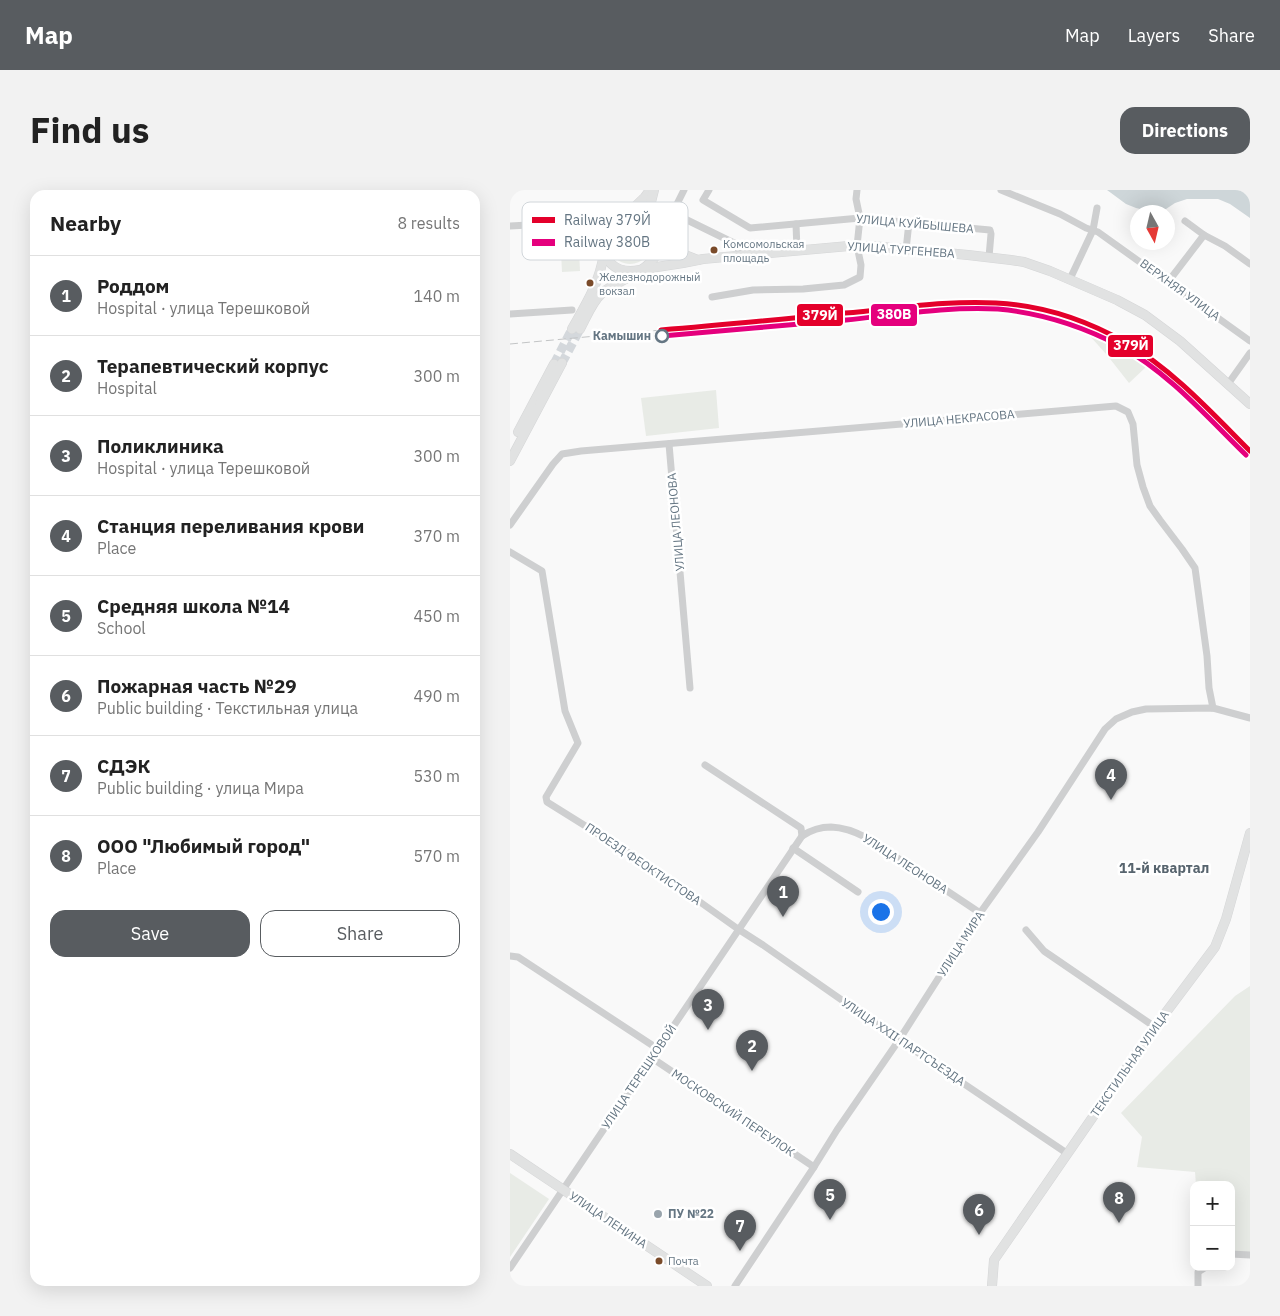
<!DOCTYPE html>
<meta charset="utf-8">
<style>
:root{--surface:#fff;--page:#f2f2f2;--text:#222;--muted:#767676;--line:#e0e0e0;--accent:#585c60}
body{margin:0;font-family:"IBM Plex Sans",sans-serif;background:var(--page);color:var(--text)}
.controls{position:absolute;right:15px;bottom:15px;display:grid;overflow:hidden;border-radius:10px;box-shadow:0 5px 20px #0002}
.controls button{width:45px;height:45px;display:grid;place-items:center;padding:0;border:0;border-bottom:1px solid var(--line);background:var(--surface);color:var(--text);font:25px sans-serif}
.compass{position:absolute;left:620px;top:15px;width:45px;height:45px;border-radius:50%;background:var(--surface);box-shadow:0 5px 20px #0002;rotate:172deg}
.you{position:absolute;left:370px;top:721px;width:18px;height:18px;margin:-12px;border:4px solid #fff;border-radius:50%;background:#1a73e8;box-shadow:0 0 0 8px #1a73e833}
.badge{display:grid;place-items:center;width:32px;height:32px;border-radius:50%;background:var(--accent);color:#fff;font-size:16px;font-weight:700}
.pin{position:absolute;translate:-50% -41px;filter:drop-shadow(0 1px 2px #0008)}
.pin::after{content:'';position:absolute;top:26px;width:18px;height:15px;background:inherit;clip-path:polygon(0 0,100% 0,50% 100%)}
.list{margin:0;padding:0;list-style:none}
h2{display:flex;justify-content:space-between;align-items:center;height:65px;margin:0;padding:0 20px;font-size:21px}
h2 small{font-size:16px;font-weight:400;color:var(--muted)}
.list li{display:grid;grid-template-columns:32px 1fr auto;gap:15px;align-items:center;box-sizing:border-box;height:80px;padding:0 20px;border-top:1px solid var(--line)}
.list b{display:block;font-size:19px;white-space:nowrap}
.list p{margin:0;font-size:16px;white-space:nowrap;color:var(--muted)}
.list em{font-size:16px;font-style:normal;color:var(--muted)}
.actions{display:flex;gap:10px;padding:15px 20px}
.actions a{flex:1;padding:11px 0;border:1px solid var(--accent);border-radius:15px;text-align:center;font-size:18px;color:var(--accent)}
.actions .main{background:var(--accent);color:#fff}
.map{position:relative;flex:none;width:740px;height:1096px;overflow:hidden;border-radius:15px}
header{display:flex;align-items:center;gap:30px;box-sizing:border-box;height:70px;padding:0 25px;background:var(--accent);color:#fff}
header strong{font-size:24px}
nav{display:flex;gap:28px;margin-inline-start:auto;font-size:18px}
.intro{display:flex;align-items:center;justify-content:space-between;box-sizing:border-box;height:120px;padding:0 30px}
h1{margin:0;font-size:35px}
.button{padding:12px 22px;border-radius:15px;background:var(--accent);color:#fff;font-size:18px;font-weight:700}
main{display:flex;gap:30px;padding:0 30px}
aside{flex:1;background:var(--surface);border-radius:15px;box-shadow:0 5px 20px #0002}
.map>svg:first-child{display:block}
.green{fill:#e8ebe6}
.water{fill:#ced6d9}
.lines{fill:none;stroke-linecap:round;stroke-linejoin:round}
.major-tunnel{stroke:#d4d8dc;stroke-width:9;stroke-dasharray:9 4.5;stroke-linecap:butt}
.major-casing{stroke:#d5d6d7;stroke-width:10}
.minor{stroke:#cecfd0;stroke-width:7}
.major{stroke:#e1e2e2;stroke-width:9}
.rail{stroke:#c3c5c6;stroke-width:1;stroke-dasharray:8 4;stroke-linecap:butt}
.rail-1-casing{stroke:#fff;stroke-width:9}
.rail-2-casing{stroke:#fff;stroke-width:9}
.rail-1{stroke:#e4002b;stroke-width:5}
.rail-2{stroke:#e5007d;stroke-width:5}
.bus-dot{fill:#7a4b2a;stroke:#fff;stroke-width:2}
.stop-dot{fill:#fff;stroke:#657683;stroke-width:2.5}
.poi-dot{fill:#99a4ac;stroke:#fff;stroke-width:2}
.labels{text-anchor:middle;stroke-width:5;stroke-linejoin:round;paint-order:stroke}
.bus-label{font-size:11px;fill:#657683;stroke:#fff;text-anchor:start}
.street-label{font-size:12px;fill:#657683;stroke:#fff}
.stop-label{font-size:12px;font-weight:bold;fill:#657683;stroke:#fff;text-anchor:end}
.poi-label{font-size:12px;font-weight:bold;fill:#657683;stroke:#fff;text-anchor:start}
.neighbourhood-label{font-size:14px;font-weight:bold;fill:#57646e;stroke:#fff}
.key{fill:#fff;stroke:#d1d6da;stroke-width:1}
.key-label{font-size:14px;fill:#657683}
.line-badge{stroke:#fff;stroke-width:2}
.badge-label{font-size:14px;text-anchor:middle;font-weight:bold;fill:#fff}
</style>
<header>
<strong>Map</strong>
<nav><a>Map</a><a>Layers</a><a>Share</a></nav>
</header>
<div class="intro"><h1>Find us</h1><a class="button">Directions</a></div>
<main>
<aside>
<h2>Nearby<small>8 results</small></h2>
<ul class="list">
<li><span class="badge">1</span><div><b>Роддом</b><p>Hospital · улица Терешковой</p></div><em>140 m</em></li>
<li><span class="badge">2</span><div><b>Терапевтический корпус</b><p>Hospital</p></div><em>300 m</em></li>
<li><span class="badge">3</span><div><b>Поликлиника</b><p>Hospital · улица Терешковой</p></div><em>300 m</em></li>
<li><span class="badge">4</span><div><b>Станция переливания крови</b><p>Place</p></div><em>370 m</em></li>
<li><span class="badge">5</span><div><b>Средняя школа №14</b><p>School</p></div><em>450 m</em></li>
<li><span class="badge">6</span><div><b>Пожарная часть №29</b><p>Public building · Текстильная улица</p></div><em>490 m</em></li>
<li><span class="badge">7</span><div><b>СДЭК</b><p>Public building · улица Мира</p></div><em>530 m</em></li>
<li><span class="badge">8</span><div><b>ООО &quot;Любимый город&quot;</b><p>Place</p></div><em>570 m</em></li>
</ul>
<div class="actions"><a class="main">Save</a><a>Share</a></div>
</aside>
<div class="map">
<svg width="740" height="1096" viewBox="0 0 740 1096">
<rect width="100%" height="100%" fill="#f9f9f9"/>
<g class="green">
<circle cx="120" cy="52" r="22"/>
<path d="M69 60 70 81 52 82 51 62Z"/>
<path d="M578 141C592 148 631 164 636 177L619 193 597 165 579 145Z"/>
<path d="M206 200 209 238 136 246 131 208Z"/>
<path d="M740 796V1064L721 1063V995H686L685 982 627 977 632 947 611 923 725 806Z"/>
<path d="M0 983 39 1009 0 1067Z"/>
</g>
<path class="water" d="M597 0H740V28L720 14 708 9H677L665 13 653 21H639L626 18 616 14Z"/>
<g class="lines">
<g class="major-tunnel">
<path d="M52 173 70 139"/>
<path d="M44 174 62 139"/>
</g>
<defs>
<g id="major">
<path d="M115 26 135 7 140 0"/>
<path d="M139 32 141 12 144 0"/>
<path d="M148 45C160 57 172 65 188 70"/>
<path d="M134 79 173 73 193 69 339 56H362L458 65 501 70 514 72 540 81 607 110 635 125 670 151 740 214"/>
<path d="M62 139C76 114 90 92 94 63"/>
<path d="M70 139C76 128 82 112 92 103 111 87 157 78 148 45 145 37 138 30 130 27 86 11 77 91 130 80"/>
<path d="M8 242 44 174"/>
<path d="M0 271 52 173"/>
<path d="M0 964 197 1096"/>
<path d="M482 1096 484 1070 645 837 705 757 716 729 740 643"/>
</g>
</defs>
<use href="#major" class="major-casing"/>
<g class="minor">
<path d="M174 0 164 20 173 28 226 54 231 65"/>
<path d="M199 0 193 10 240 38 350 28 480 40 481 44 479 67"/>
<path d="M491 0 550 24 576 38 588 42 740 151"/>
<path d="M675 31 694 45 715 56 740 74"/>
<path d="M286 34 287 60"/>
<path d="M58 35 84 49 93 59"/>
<path d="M0 36 55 33 79 34 106 29"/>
<path d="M396 60 399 32"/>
<path d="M560 89 583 40 587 18"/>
<path d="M658 92 694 45"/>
<path d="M202 107 243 100 293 99 334 95 350 87 351 75 347 56 350 28 346 9 347 0"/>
<path d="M0 124 62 120"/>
<path d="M718 194 740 163"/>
<path d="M159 254 180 498"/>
<path d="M0 335 43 274 52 264 71 261 606 216 618 222 623 234 627 275 633 297 640 316 650 330 672 359 685 378 697 466 699 498 703 518"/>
<path d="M0 362 32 381 55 521 68 553 36 607 37 612 138 675 228 739 253 755 389 850 558 964"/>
<path d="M195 575 291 638 292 646"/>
<path d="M283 658 348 702"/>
<path d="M516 740 534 761 645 837"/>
<path d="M0 766 8 767 148 859"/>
<path d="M142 868 304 977"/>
<path d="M721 1064 740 1065"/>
<path d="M0 1078 292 646C301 640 309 637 321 637 351 638 378 662 402 678 425 693 448 708 470 723"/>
<path d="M225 1096 304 977 327 940 389 850 470 723 528 642 595 539 606 529 622 522 636 519 703 518 740 528"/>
<path d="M688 1096V1082L696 1077"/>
</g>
<use href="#major" class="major"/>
<path class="rail" d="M0 154 151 140"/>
<defs>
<path id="rail-1" d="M151 140C213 135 274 129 335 123 385 119 436 110 486 113 531 115 576 130 615 152 663 180 701 222 740 261"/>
<path id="rail-2" d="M152 146C213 141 275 135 336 130 386 125 438 116 488 119 531 123 572 136 610 156 659 183 697 227 736 265"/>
</defs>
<use href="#rail-1" class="rail-1-casing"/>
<use href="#rail-2" class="rail-2-casing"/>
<use href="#rail-1" class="rail-1"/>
<use href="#rail-2" class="rail-2"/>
</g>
<g class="bus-dot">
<circle cx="204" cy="60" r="4.5"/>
<circle cx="80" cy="93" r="4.5"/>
<circle cx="149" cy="1071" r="4.5"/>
</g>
<circle class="stop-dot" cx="152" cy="146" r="6"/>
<circle class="poi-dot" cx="148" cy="1024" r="5"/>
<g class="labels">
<g class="bus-label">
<text x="213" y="58">Комсомольская<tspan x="213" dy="14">площадь</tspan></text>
<text x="89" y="91">Железнодорожный<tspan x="89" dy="14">вокзал</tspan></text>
<text x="158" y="1075">Почта</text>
</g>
<g class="street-label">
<text transform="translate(405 34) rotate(5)" y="4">УЛИЦА КУЙБЫШЕВА</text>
<text transform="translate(391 60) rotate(4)" y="4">УЛИЦА ТУРГЕНЕВА</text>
<text transform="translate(670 100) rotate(36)" y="4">ВЕРХНЯЯ УЛИЦА</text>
<text transform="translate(449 229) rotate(-5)" y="4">УЛИЦА НЕКРАСОВА</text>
<text transform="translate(166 332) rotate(-95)" y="4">УЛИЦА ЛЕОНОВА</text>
<text transform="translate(133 674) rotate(34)" y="4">ПРОЕЗД ФЕОКТИСТОВА</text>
<text transform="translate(395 674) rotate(33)" y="4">УЛИЦА ЛЕОНОВА</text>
<text transform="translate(451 754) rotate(-57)" y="4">УЛИЦА МИРА</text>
<text transform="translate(393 852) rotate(34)" y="4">УЛИЦА XXII ПАРТСЪЕЗДА</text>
<text transform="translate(620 874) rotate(-55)" y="4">ТЕКСТИЛЬНАЯ УЛИЦА</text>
<text transform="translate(129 887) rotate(-56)" y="4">УЛИЦА ТЕРЕШКОВОЙ</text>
<text transform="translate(223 923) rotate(34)" y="4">МОСКОВСКИЙ ПЕРЕУЛОК</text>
<text transform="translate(98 1030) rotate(34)" y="4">УЛИЦА ЛЕНИНА</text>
</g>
<g class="stop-label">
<text x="141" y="150">Камышин</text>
</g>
<g class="poi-label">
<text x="158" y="1028">ПУ №22</text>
</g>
<g class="neighbourhood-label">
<text x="654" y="683">11-й квартал</text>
</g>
</g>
<rect x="12" y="12" width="166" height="58" rx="8" class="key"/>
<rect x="22" y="27" width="23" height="6" fill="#e4002b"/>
<rect x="22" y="49" width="23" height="7" fill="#e5007d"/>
<g class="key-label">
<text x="54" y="35">Railway 379Й</text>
<text x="54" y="57">Railway 380В</text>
</g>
<g class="line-badge">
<rect x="360" y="113" width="48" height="24" rx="5" fill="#e5007d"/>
<rect x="286" y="113" width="48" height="24" rx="5" fill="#e4002b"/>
<rect x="597" y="144" width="47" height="24" rx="5" fill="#e4002b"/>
</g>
<g class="badge-label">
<text x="384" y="129">380В</text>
<text x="310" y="130">379Й</text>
<text x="621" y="160">379Й</text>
</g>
</svg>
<div class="controls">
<button>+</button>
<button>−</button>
</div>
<svg class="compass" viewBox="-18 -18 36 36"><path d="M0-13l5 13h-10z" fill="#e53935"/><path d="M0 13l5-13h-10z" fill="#767676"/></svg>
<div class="you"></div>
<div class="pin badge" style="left:273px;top:727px">1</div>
<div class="pin badge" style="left:242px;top:881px">2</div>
<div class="pin badge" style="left:198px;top:840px">3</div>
<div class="pin badge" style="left:601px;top:610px">4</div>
<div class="pin badge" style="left:320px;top:1030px">5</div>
<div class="pin badge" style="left:469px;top:1045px">6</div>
<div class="pin badge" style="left:230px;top:1061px">7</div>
<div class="pin badge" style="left:609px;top:1033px">8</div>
</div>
</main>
